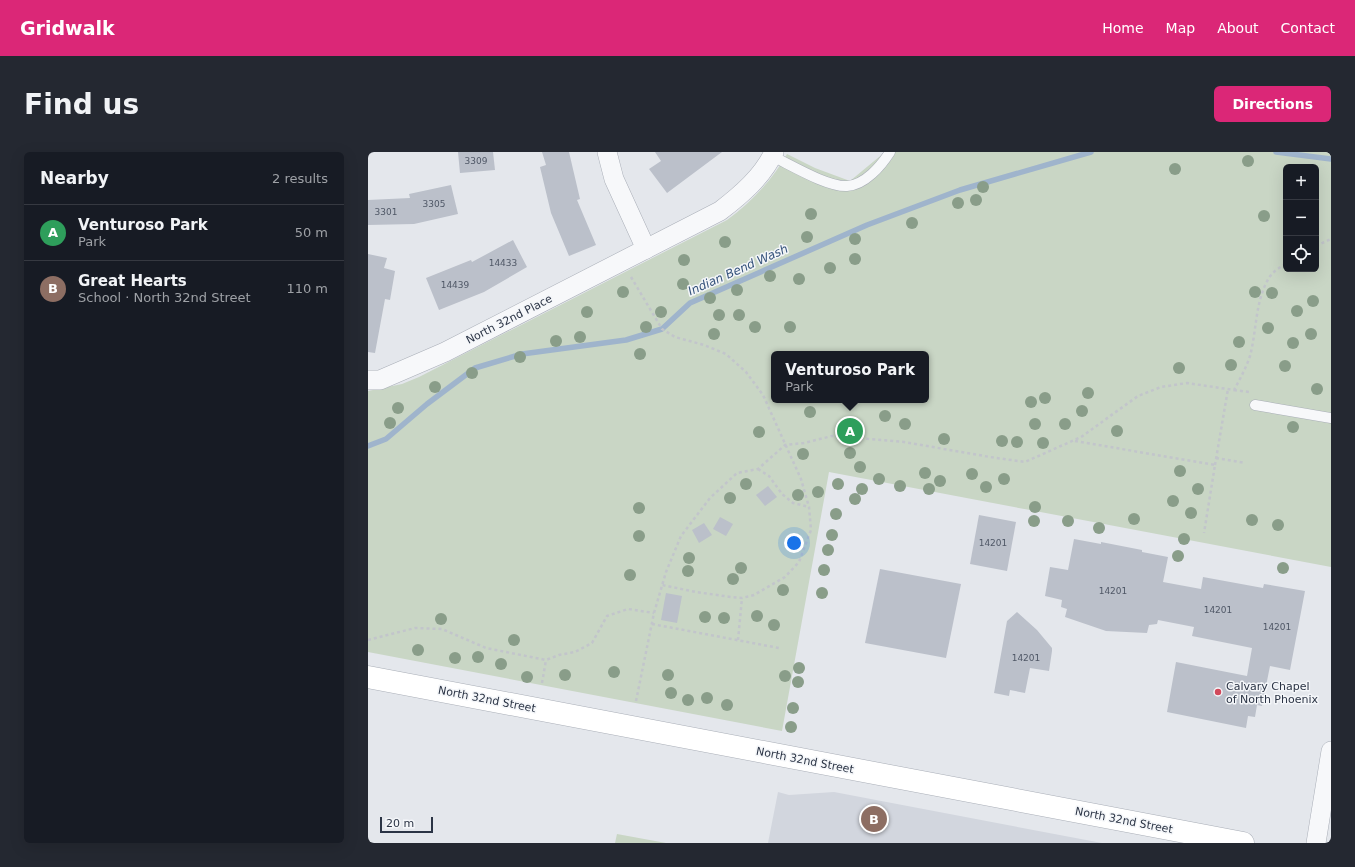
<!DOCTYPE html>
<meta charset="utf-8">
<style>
:root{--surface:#171b24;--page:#242831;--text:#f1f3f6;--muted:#9ea1a6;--line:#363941;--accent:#db2777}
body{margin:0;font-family:"DejaVu Sans",sans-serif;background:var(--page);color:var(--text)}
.controls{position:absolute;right:12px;top:12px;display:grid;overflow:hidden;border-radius:6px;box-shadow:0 4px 16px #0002}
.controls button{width:36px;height:36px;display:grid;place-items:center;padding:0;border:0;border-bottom:1px solid var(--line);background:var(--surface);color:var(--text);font:20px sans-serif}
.scale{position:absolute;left:12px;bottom:10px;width:53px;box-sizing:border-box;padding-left:4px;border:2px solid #2b3445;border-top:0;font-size:11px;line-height:14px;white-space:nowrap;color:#2b3445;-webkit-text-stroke:3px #f4f6f9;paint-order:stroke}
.you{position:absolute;left:426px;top:391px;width:14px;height:14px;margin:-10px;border:3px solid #fff;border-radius:50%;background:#1a73e8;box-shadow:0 0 0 6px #1a73e833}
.badge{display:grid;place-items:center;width:26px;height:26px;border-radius:50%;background:var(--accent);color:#fff;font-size:13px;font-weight:700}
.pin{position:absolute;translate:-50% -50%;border:2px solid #fff;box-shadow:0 1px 4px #0006}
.popup{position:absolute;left:403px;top:199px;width:158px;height:52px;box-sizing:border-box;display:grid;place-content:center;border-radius:6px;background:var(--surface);filter:drop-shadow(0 1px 3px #0005);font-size:13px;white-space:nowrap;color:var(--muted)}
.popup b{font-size:15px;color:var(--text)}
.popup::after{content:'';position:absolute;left:50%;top:100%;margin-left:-8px;border:8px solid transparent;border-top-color:var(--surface)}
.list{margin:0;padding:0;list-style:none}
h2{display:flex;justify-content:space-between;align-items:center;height:52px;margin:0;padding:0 16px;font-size:17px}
h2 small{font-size:13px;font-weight:400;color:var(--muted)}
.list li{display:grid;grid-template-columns:26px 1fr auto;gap:12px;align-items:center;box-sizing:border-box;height:56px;padding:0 16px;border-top:1px solid var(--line)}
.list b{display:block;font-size:15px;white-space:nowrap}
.list p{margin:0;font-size:13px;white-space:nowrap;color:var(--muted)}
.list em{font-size:13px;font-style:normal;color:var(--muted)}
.icon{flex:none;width:22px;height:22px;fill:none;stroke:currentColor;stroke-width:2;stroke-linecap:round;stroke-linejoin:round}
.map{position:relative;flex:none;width:963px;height:691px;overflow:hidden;border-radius:6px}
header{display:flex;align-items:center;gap:24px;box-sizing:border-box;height:56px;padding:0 20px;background:var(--accent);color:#fff}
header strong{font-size:19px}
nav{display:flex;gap:22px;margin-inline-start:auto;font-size:14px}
.intro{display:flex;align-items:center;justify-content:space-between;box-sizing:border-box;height:96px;padding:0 24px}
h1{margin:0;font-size:28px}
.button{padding:10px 18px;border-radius:6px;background:var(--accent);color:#fff;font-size:14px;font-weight:700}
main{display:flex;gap:24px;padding:0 24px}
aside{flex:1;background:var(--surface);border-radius:6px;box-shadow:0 4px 16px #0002}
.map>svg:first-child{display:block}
.built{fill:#d2d6de}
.green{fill:#c9d6c5;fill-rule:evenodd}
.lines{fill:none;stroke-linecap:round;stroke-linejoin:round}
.stream{stroke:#9fb4cc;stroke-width:5.5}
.building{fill:#bbc0ca}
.service-casing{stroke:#a9aeb7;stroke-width:11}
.minor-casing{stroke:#a9aeb7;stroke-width:20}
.secondary-casing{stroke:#a9aeb7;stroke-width:23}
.path{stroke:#c2c5cb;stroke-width:2.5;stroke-dasharray:3 3;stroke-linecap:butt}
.service{stroke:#f7f8fa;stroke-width:10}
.minor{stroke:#f7f8fa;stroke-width:19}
.secondary{stroke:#fff;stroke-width:22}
.tree{fill:#899d89}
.poi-dot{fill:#d1495b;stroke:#f4f6f9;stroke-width:1.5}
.labels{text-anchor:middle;stroke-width:3;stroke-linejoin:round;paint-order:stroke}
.number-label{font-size:9px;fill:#4f5766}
.street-label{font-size:11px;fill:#2b3445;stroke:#f4f6f9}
.poi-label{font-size:11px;fill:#2b3445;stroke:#f4f6f9;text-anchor:start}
.water-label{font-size:12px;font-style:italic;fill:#34527a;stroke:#f4f6f9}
</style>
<header>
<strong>Gridwalk</strong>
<nav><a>Home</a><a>Map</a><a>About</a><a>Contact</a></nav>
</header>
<div class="intro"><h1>Find us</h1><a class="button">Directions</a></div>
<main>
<aside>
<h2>Nearby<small>2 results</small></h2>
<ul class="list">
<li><span class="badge" style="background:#2e9e5b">A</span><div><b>Venturoso Park</b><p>Park</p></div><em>50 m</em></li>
<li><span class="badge" style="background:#8d6e63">B</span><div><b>Great Hearts</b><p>School · North 32nd Street</p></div><em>110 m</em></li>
</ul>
</aside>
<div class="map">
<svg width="963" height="691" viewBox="0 0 963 691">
<rect width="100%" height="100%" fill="#e4e7ec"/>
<path class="built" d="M410 640 421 643 466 640 734 691H400Z"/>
<g class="green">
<path d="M517 0H963V415L461 320 414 579 0 500V239L34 232 51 225 359 68C384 50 404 28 419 2L447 16 482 29ZM918 15H948V117H918ZM406 202H558V248H406Z"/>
<path d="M249 682 298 691H247Z"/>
</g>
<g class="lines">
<g class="stream">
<path d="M908 0 963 7"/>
<path d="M0 294 18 287 59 252 107 216 154 202 258 188 294 177 322 151 499 73 592 38 723 0"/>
</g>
</g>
<g class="building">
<path d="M90 0H125L127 18 92 21Z"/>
<path d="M174 0H201L212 47 209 48 228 93 201 104 183 61 172 15 178 13Z"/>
<path d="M287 0H354L299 41 281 17 293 9Z"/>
<path d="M83 33 90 62 46 72 0 73V48L42 46 41 42Z"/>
<path d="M145 88 159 115 116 140 71 158 58 126 103 108 104 110Z"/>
<path d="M0 102 19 106 16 116 27 119 22 148 17 147 7 201 0 200Z"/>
<path d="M400 334 409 345 397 354 388 343Z"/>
<path d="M611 363 648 370 639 419 602 412Z"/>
<path d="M352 365 365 372 358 384 345 377Z"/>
<path d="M336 371 344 383 331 391 324 378Z"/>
<path d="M706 387 733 392V390L774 398V400L800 405 795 430 833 437 835 425 895 436 896 432 937 439 922 518 902 514 894 554 889 553 887 565 880 564 878 576 799 560 808 510 879 524 884 496 824 484 826 475 790 468 789 472 781 473 779 481 738 479 697 465 699 457 693 455 694 448 677 444 682 415 700 418Z"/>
<path d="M512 417 593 432 578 506 497 491Z"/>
<path d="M298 441 314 444 309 471 293 468Z"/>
<path d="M649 460 669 478 684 496V499L681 519 662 516 657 541 642 538 641 544 626 541 639 469Z"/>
</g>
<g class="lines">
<defs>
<g id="service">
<path d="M404 4C423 13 459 35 479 34 497 33 513 14 522 0"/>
<path d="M887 253 963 266"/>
</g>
<g id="minor">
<path d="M239 0 246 27 278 97"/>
<path d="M0 228H12L77 200 352 59C373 43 395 24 406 0"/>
<path d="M948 691 963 599"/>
</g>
<path id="secondary" d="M0 525 875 691"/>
</defs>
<use href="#service" class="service-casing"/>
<use href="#minor" class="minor-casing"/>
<use href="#secondary" class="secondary-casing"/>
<g class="path">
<path d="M948 94 963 87"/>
<path d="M263 125 294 177 307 185 336 193 358 202 378 220 395 243 433 327 441 355 443 378 431 410 417 425 386 443 374 446 363 445 328 440 294 433"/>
<path d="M866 238 881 240"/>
<path d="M707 289 847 313 836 381"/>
<path d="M848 306 877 311"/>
<path d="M847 313 860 237"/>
<path d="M390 317 401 324 414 342 425 351 441 355"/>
<path d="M284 472 411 496"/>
<path d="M0 488 47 476 74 477 118 496 178 508 191 503 207 500 224 491 239 464 260 457 286 461"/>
<path d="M370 488 374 446"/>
<path d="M174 531 178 508"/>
<path d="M268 549 286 461 298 420 313 384 342 346 369 321 390 317 417 293 436 291 464 284 536 290 622 305 657 310 713 285 770 244 793 235 819 231 866 238C872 227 878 216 882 204 889 178 887 145 903 123 907 118 913 115 918 111"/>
</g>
<use href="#service" class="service"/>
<use href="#minor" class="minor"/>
<use href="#secondary" class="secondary"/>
</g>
<g class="tree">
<circle cx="880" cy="9" r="6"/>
<circle cx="807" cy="17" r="6"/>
<circle cx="615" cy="35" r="6"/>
<circle cx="608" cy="48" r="6"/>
<circle cx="590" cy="51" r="6"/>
<circle cx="443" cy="62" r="6"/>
<circle cx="896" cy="64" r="6"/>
<circle cx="544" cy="71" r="6"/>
<circle cx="439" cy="85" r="6"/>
<circle cx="487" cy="87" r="6"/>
<circle cx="357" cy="90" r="6"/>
<circle cx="487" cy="107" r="6"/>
<circle cx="316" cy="108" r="6"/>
<circle cx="462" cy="116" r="6"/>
<circle cx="402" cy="124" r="6"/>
<circle cx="431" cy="127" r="6"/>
<circle cx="315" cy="132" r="6"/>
<circle cx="369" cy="138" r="6"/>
<circle cx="255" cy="140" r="6"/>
<circle cx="887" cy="140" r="6"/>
<circle cx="904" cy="141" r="6"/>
<circle cx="342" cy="146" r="6"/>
<circle cx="945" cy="149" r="6"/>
<circle cx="929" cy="159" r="6"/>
<circle cx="219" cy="160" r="6"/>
<circle cx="293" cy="160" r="6"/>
<circle cx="351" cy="163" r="6"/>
<circle cx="371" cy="163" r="6"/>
<circle cx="278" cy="175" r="6"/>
<circle cx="387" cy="175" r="6"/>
<circle cx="422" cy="175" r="6"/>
<circle cx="900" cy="176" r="6"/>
<circle cx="346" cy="182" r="6"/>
<circle cx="943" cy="182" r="6"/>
<circle cx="212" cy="185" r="6"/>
<circle cx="188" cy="189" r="6"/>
<circle cx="871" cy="190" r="6"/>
<circle cx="925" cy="191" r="6"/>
<circle cx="272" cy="202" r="6"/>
<circle cx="152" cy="205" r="6"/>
<circle cx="863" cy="213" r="6"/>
<circle cx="917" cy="214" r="6"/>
<circle cx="811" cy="216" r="6"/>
<circle cx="104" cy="221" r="6"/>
<circle cx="67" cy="235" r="6"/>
<circle cx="949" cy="237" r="6"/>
<circle cx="720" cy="241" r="6"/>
<circle cx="677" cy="246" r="6"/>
<circle cx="663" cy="250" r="6"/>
<circle cx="30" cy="256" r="6"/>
<circle cx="714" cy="259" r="6"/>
<circle cx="442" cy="260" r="6"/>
<circle cx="517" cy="264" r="6"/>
<circle cx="22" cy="271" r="6"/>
<circle cx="537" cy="272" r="6"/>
<circle cx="667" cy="272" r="6"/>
<circle cx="697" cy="272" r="6"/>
<circle cx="925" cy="275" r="6"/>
<circle cx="749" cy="279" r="6"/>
<circle cx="391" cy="280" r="6"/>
<circle cx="576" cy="287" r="6"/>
<circle cx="634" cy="289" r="6"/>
<circle cx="649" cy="290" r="6"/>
<circle cx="675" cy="291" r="6"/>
<circle cx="482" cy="301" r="6"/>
<circle cx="435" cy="302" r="6"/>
<circle cx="492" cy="315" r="6"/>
<circle cx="812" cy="319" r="6"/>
<circle cx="557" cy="321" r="6"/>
<circle cx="604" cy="322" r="6"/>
<circle cx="511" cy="327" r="6"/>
<circle cx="636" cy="327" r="6"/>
<circle cx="572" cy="329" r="6"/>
<circle cx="378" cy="332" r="6"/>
<circle cx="470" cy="332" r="6"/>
<circle cx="532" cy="334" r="6"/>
<circle cx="618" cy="335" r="6"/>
<circle cx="494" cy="337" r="6"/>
<circle cx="561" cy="337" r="6"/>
<circle cx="830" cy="337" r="6"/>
<circle cx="450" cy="340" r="6"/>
<circle cx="430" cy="343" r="6"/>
<circle cx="362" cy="346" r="6"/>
<circle cx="487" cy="347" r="6"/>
<circle cx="805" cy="349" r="6"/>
<circle cx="667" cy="355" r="6"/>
<circle cx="271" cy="356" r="6"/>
<circle cx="823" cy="361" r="6"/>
<circle cx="468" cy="362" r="6"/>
<circle cx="766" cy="367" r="6"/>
<circle cx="884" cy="368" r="6"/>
<circle cx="666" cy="369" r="6"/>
<circle cx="700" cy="369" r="6"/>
<circle cx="910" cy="373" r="6"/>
<circle cx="731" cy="376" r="6"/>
<circle cx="464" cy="383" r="6"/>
<circle cx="271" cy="384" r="6"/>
<circle cx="816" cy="387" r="6"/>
<circle cx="460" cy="398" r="6"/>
<circle cx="810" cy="404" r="6"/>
<circle cx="321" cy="406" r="6"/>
<circle cx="373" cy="416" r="6"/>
<circle cx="915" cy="416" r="6"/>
<circle cx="456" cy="418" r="6"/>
<circle cx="320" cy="419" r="6"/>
<circle cx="262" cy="423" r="6"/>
<circle cx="365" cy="427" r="6"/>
<circle cx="415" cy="438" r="6"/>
<circle cx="454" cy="441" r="6"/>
<circle cx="389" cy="464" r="6"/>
<circle cx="337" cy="465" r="6"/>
<circle cx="356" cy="466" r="6"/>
<circle cx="73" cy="467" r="6"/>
<circle cx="406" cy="473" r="6"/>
<circle cx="146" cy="488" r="6"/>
<circle cx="50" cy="498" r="6"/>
<circle cx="110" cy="505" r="6"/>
<circle cx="87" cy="506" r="6"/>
<circle cx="133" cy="512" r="6"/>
<circle cx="431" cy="516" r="6"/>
<circle cx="246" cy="520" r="6"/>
<circle cx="197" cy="523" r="6"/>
<circle cx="300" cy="523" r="6"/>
<circle cx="417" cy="524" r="6"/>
<circle cx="159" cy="525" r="6"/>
<circle cx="430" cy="530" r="6"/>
<circle cx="303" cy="541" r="6"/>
<circle cx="339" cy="546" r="6"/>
<circle cx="320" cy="548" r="6"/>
<circle cx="359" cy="553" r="6"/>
<circle cx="425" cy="556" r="6"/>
<circle cx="423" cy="575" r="6"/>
</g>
<circle class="poi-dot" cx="850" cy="540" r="4"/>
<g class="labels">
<g class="number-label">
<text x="108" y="12">3309</text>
<text x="66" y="55">3305</text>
<text x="18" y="63">3301</text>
<text x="135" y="114">14433</text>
<text x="87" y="136">14439</text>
<text x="625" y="394">14201</text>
<text x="745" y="442">14201</text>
<text x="850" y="461">14201</text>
<text x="909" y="478">14201</text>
<text x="658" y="509">14201</text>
</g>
<g class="street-label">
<text transform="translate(141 167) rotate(-27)" y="4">North 32nd Place</text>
<text transform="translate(119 547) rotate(11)" y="4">North 32nd Street</text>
<text transform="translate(437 608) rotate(11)" y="4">North 32nd Street</text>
<text transform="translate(756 668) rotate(11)" y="4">North 32nd Street</text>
</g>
<g class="poi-label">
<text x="858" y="538">Calvary Chapel<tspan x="858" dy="13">of North Phoenix</tspan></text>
</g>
<g class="water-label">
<text transform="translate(370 118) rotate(-24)" y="4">Indian Bend Wash</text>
</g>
</g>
</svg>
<div class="controls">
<button>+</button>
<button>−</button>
<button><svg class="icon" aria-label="locate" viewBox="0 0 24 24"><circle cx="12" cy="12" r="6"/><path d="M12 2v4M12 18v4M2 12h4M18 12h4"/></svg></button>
</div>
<div class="scale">20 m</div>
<div class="you"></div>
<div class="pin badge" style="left:482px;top:279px;background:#2e9e5b">A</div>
<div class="popup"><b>Venturoso Park</b>Park</div>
<div class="pin badge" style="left:506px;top:667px;background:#8d6e63">B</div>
</div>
</main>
